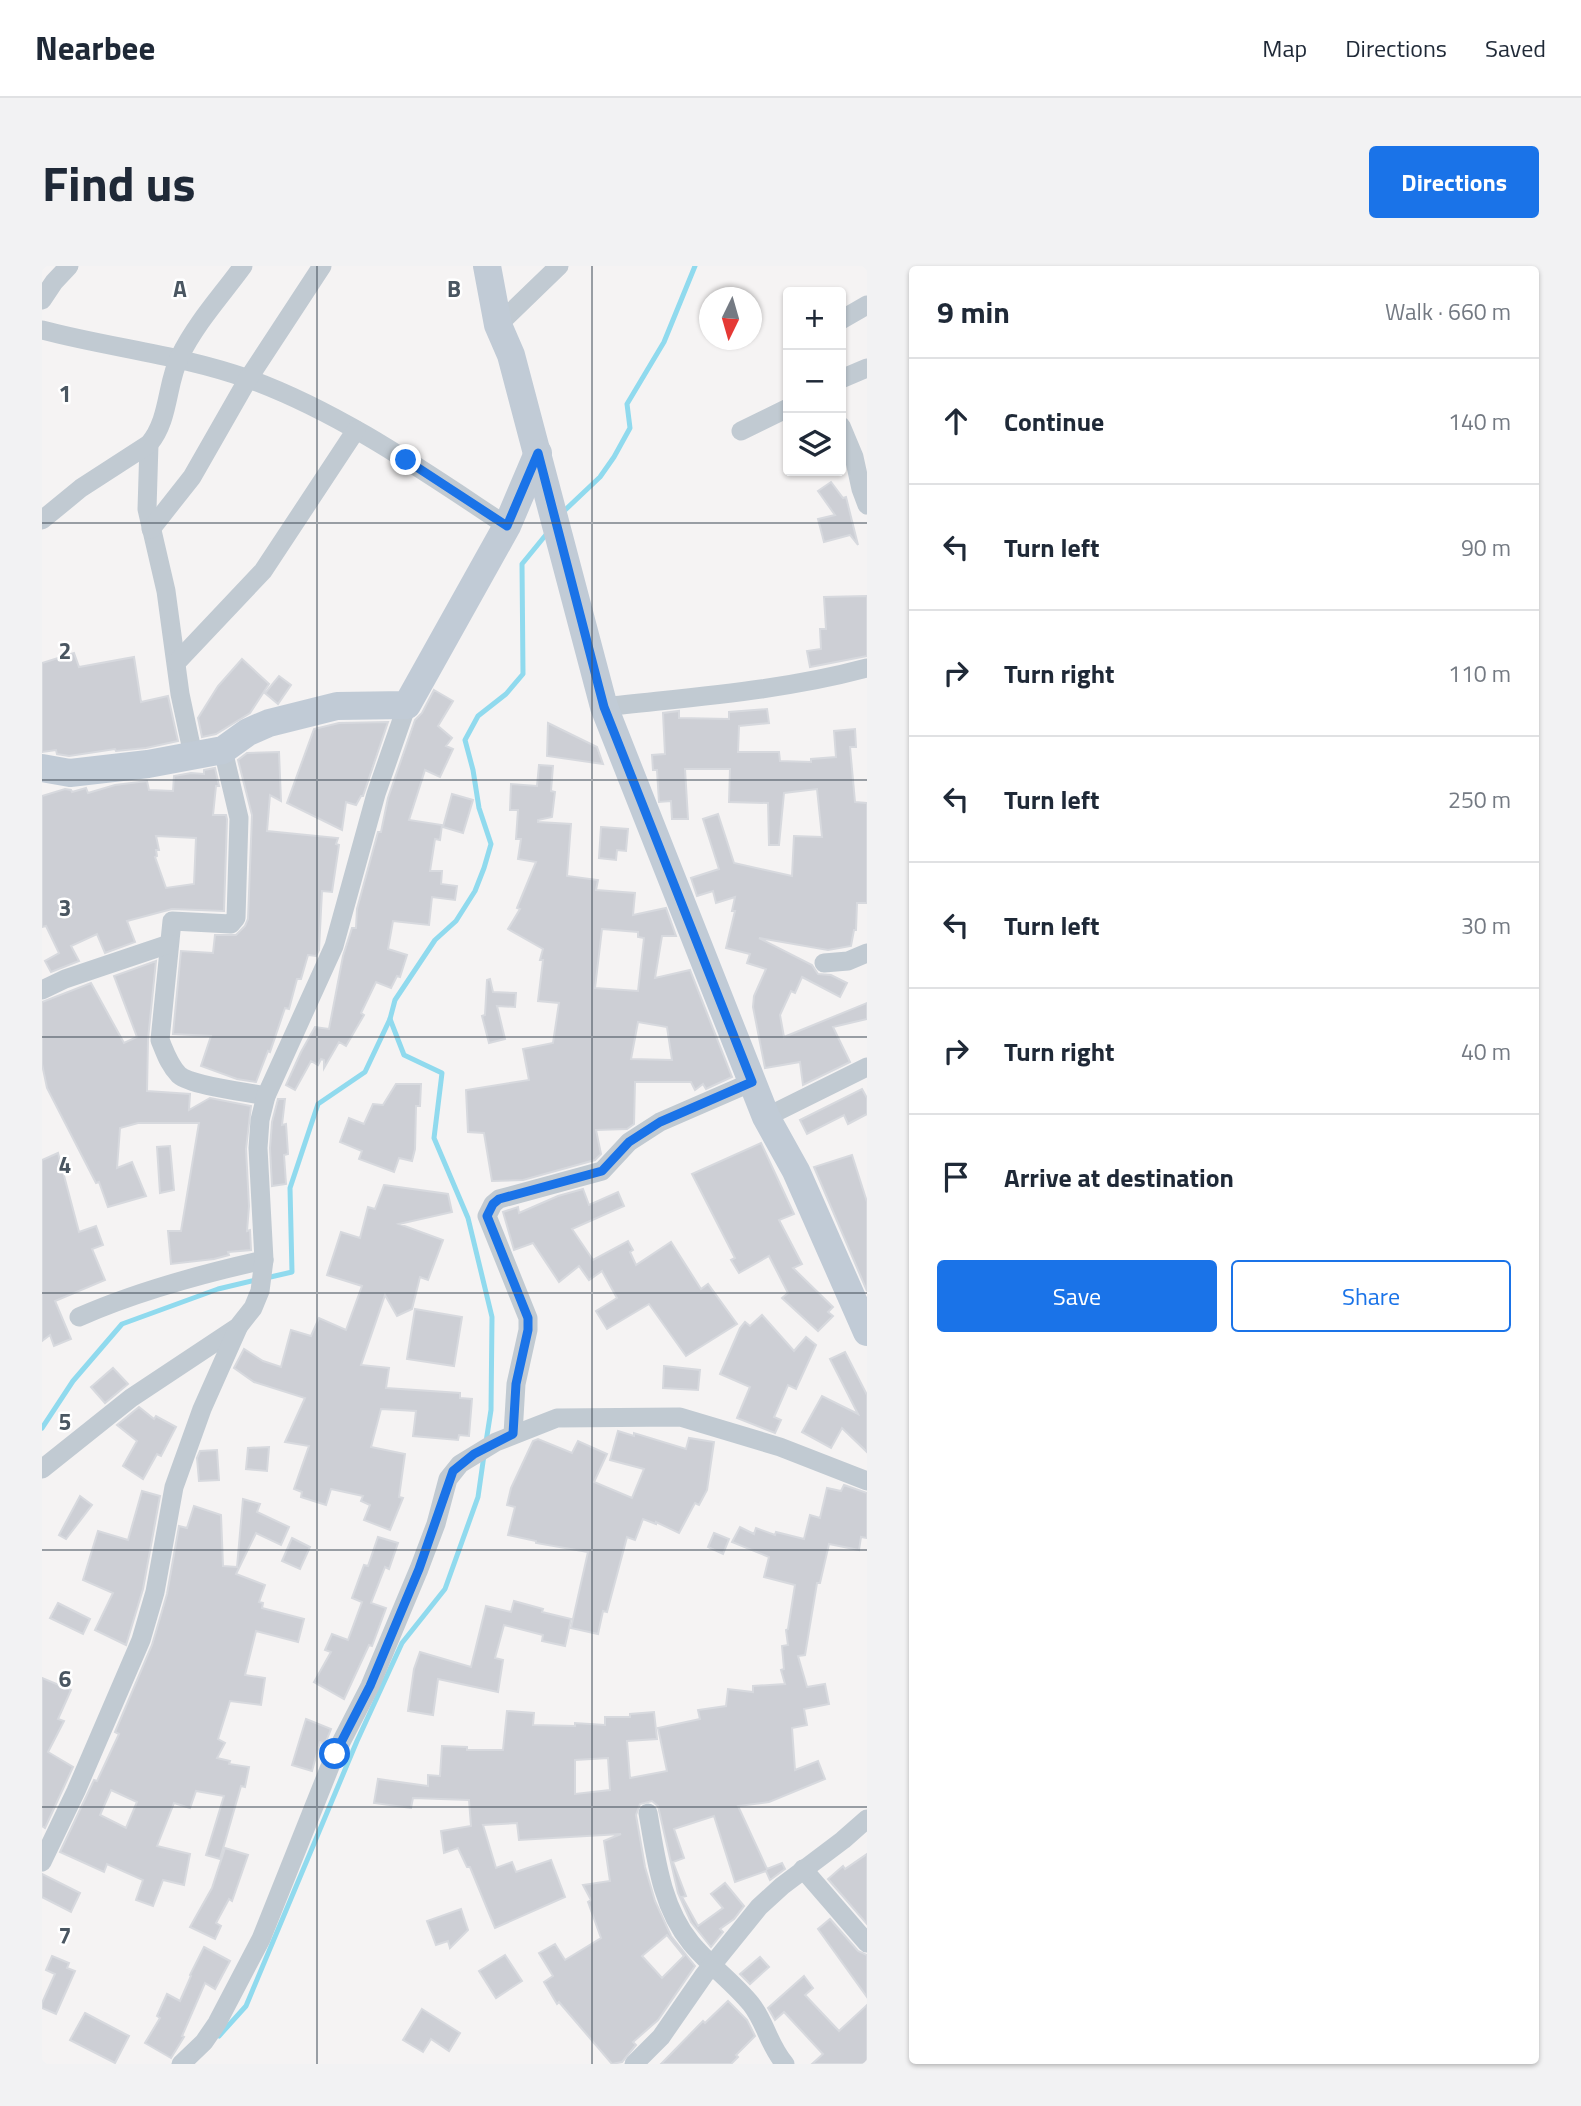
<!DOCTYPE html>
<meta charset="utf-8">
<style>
:root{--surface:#fff;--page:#f2f2f3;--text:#1f2937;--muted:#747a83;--line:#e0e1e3;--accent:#1a73e8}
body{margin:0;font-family:"Titillium Web",sans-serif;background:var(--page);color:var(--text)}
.controls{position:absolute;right:21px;top:21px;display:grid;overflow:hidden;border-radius:7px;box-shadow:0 2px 5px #0004}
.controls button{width:63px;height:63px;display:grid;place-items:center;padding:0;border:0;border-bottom:2px solid var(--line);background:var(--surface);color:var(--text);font:35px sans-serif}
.compass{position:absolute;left:657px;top:21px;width:63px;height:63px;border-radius:50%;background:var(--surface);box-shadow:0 2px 5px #0004;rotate:185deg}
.stop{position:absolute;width:21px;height:21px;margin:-16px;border:5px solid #1a73e8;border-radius:50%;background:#fff}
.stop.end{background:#1a73e8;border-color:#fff;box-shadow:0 2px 7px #0008}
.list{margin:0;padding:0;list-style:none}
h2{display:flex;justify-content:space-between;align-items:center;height:91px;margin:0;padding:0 28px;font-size:30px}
h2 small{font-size:23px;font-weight:400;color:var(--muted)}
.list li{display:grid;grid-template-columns:46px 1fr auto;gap:21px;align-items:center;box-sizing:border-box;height:126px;padding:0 28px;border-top:2px solid var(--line)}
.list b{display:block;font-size:26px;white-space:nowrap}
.list em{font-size:23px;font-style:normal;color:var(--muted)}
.actions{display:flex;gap:14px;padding:21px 28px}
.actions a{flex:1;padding:16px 0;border:2px solid var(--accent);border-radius:7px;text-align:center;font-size:24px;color:var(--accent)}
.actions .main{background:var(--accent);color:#fff}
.icon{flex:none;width:38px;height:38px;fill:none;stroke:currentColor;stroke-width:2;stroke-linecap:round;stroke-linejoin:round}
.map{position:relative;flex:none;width:825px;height:1798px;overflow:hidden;border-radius:7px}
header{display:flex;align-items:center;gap:42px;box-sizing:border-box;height:98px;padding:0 35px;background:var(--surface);border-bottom:2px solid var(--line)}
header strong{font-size:33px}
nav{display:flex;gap:38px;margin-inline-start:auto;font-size:24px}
.intro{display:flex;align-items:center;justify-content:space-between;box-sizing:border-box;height:168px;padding:0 42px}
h1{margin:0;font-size:49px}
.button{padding:18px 32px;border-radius:7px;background:var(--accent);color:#fff;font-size:24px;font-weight:700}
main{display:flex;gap:42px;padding:0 42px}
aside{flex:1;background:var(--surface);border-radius:7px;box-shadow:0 2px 5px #0004}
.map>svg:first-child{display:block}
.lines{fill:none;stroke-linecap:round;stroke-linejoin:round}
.stream{stroke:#90daee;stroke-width:5}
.building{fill:#cdcfd5;stroke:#d7d9de;stroke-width:2;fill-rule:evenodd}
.street{stroke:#c1cad2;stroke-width:19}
.secondary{stroke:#c1cbd6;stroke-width:28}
.route{stroke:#1a73e8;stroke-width:9}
.grid{fill:none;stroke:#4a5661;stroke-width:2;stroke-opacity:0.55}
.grid-label{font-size:23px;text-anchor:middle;font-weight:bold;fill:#4a5661;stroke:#fff;stroke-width:5;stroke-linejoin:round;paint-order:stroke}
</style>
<header>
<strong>Nearbee</strong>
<nav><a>Map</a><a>Directions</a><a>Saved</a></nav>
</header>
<div class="intro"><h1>Find us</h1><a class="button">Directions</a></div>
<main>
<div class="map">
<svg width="825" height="1798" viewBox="0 0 825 1798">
<rect width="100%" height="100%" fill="#f5f3f3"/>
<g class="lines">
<g class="stream">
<path d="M521 246 558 211 572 191 588 162 585 138 622 76 653 0"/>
<path d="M348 753 362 789 400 807 392 872 426 952 450 1051 449 1144 444 1176"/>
<path d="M224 1012 250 1006 248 922 276 838 323 806 348 753 353 734 393 674 414 655 433 625 442 602 449 578 437 542 431 504 423 474 436 450 464 428 481 408 480 298 507 265"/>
<path d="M0 1162 31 1115 80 1058 176 1023 214 1014"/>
<path d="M177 1770 204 1740 315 1475 360 1377 403 1323 436 1231 442 1189"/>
</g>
</g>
<g class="building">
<path d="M789 216 801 232 804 231 816 279 808 269 782 276 776 253 793 249 776 225Z"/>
<path d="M825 330V390L768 401 765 385 779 383 778 363H784L782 331Z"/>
<path d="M32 387 37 401 92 391 99 436 126 430 136 475 104 482 74 485 73 483 27 490 15 488 14 484 0 486V397Z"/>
<path d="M200 393 227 418 208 447 174 468 160 471 156 452 176 420Z"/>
<path d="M237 410 249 419 236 438 223 427Z"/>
<path d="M392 424 411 435 396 460 410 472 404 480 411 483 398 511 383 504 367 554 400 559 398 574 393 573 388 605H400L399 618 415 620 413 634 390 631 387 659 351 655 346 683 365 689 358 711 355 710 349 722 334 716 319 747 322 749 304 780 297 776 282 802V794L279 793 276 799 269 795 253 824 244 819 259 786 273 761 287 763 301 690 310 662H314L315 643 336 566H339L346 532 373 454 380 447Z"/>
<path d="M725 443 727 457 697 460 696 486H737L738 495 769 496V493L794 491 792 465 813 463 814 481H808L813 536 825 537V637H815L814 664H812L809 680 786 684 717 672 770 699 776 708 789 709 805 717 798 731 760 711 753 727 749 725 738 749 742 771 825 737V753L791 761 808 796 761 819 758 796 723 802 711 741 712 730 724 703 705 697 708 688 684 682 693 645H690L693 631 674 637 671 625 655 630 649 612 677 603 661 553 676 548 692 597 750 610 752 570 780 571 775 523 742 527 737 579H727L726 537 687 536 688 503H643L646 553H630L629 535 617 536 615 504H611L610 489 623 488 621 447 637 445V452L687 453V446Z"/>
<path d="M346 456 321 530H319L314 539 304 536 300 564 245 537 272 463 297 457Z"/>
<path d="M506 457 555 481 561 498 505 490Z"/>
<path d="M237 486 239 535 228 529 225 565 296 572 294 578 297 579 290 626 280 625 277 684 274 690 266 689 259 713H255L247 743 243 742 228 786 226 785 214 816 195 813 159 800 169 770 131 768 139 685 171 687 173 669H194L203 660 206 653 210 549 196 494 205 487Z"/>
<path d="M497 499 511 500 509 525 513 526 510 551 496 554V556L529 558 525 610 556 614 554 624 593 627 591 649 624 642 634 670H620L613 712 648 704 690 811 664 823 661 818 653 824 649 816H593L592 858 585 863 554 864 559 888 553 894 481 914 450 915 442 867 426 866 424 824 487 814 481 783 511 777 517 737 496 735 501 694H498L501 683 466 663 478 643 475 642 494 596 476 593 479 573H474L476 544H468L469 518 495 520ZM560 663 596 666V671L602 672 596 725 553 722ZM596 756 625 761 630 794 589 793Z"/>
<path d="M173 502 177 520H174L171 549H184L185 553 182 645 130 643 85 655 93 676 63 687 55 668 29 680 37 695 9 706 3 695 17 687 4 660 0 661V530L23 523 29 524 30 526 44 522 46 527 73 519 105 515 107 524 131 525 132 510 149 507 162 508V504ZM114 570 154 572 152 618 124 622 113 591 115 590 114 584H117Z"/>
<path d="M410 528 431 534 421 567 401 561Z"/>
<path d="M559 561 586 563 584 585 575 584 574 594 557 592Z"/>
<path d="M114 695 106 773 105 825 148 828 147 844 168 832 209 840 204 883 207 940 205 965 208 964 209 984 186 986 187 989 172 993 129 998 126 965H139L157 857H96L78 862 75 902 90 896 104 930 66 941 57 916 54 917 5 822 0 798V736L49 717 82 777 95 771 72 710Z"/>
<path d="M448 713 451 726 474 727 473 741 455 740 463 773 447 777 440 750 443 749 445 714Z"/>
<path d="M354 818H379L378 840H374L373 883 370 895 357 892 352 906 317 893 320 885 298 876 307 852 322 858 331 838 341 839Z"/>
<path d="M820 823 825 832V848L806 858 802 849 765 868 758 854Z"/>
<path d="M236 833H243L240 859 244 858 246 888 242 889 244 918 230 920 228 882 230 856Z"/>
<path d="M719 877 752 948 737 954 760 998 751 1002 791 1041 786 1046 791 1050 776 1065 740 1032 746 1027 727 990 697 1007 689 994 693 992 650 908Z"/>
<path d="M128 880 132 924 118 927 115 881Z"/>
<path d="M16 887 37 966 54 960 61 979 50 983 63 1014 13 1035 29 1073 12 1080 8 1069 0 1075V894Z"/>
<path d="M810 889 825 936V1025L772 901Z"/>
<path d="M342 919 406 928 410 946 357 958 401 974 386 1014 378 1011 370 1043 355 1050 343 1029 319 1099 347 1102 344 1122 418 1127V1132L430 1133 427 1170 417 1169 416 1174 371 1170 374 1145 339 1143 329 1181 363 1188 357 1231 361 1232 348 1264 322 1254 328 1239 319 1235 321 1230 289 1223 284 1239 259 1231 260 1226 252 1223 267 1180 243 1176 263 1132 212 1116 192 1102 202 1083 221 1095 239 1101 249 1064 269 1070 277 1052 304 1064 320 1020 285 1009 299 966 318 972 326 941 333 943Z"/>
<path d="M541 923 547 939 576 926 582 940 530 963 551 994 586 975 591 984 588 986 594 999 629 976 659 1023 666 1018 695 1058 644 1090 607 1038 565 1063 554 1045 575 1032 560 1005 547 1014 537 1000 517 1016 491 977 472 984 461 946 476 941 477 947 516 930Z"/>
<path d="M373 1043 420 1051 412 1100 365 1093Z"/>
<path d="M720 1049 752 1085 764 1071 774 1079 754 1123 746 1119 732 1151 739 1154 733 1167 695 1152 708 1121 678 1108 698 1062 703 1056 708 1060Z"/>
<path d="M803 1086 825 1129V1186L800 1162 789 1182 760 1166 780 1130 816 1148 788 1093Z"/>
<path d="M622 1100 658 1104 656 1124 621 1122Z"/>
<path d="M71 1102 86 1118 63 1137 49 1121Z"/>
<path d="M97 1141 112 1153 114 1150 134 1161 119 1190 115 1188 101 1213 81 1200 95 1175 75 1159Z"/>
<path d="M576 1165 592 1170V1167L644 1183 647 1172 672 1176 665 1224 657 1239 653 1237 637 1267 614 1256V1258L601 1253 593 1274 585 1271 565 1346 561 1345 556 1368 529 1362 546 1286 494 1277V1275L466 1269 473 1241 465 1239 469 1222 491 1175 496 1173 530 1187 536 1175 565 1188 552 1216 590 1232 602 1203 568 1194Z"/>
<path d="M227 1181 225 1205 204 1203 206 1182Z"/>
<path d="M175 1184 177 1214 157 1215 155 1192 158 1185Z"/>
<path d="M802 1219 825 1227V1272L819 1271 817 1284 787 1278 778 1317H775L763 1389 756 1390 765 1421 783 1418 787 1438 762 1443 765 1459 750 1462 753 1504 776 1495 783 1513 727 1536 696 1540 725 1603 740 1597 743 1603 728 1614 724 1605 693 1616 672 1550 632 1563 642 1592 631 1596 644 1630 640 1631 656 1660 681 1642 669 1628 683 1617 702 1640 692 1653 678 1663 681 1666 669 1681 649 1656 636 1627 616 1540 610 1535 598 1538 594 1549 603 1601 613 1635 629 1670 653 1700 616 1754 591 1776 594 1779 580 1796 570 1798 517 1736 515 1738 502 1716 511 1710 497 1687 513 1678 523 1694 559 1672 546 1636 549 1634 541 1619 568 1615 562 1575 579 1568 477 1574 475 1557 441 1559 454 1602 470 1596 474 1606 509 1594 523 1631 453 1662 428 1601H425L416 1582 402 1587 399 1565 429 1560 427 1534 371 1532 369 1542 332 1537 336 1513 386 1520V1509L398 1510 400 1480 425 1481V1484H461L465 1445 492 1447 491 1459 533 1460V1457L563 1459V1451H588V1448L612 1446 615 1473 585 1475 588 1512 625 1505 616 1462 658 1453 656 1444 684 1440 686 1423 711 1426V1420L743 1418 739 1404 742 1403 740 1380 746 1379 744 1364 746 1363 753 1319 722 1311 727 1291 690 1276 698 1261 712 1268 714 1262 733 1269 734 1266 762 1273 768 1249 778 1252 785 1222 799 1225ZM566 1492 568 1524 533 1528V1494ZM625 1669 642 1690 620 1712 600 1690Z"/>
<path d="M100 1225 118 1230 101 1323 84 1379 53 1364 71 1327 41 1314 56 1265 86 1274Z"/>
<path d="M38 1230 50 1239 24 1273 17 1269Z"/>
<path d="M201 1233 218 1238 215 1246 247 1261 239 1279 214 1267 194 1308 223 1319 217 1336 221 1337 220 1342 262 1353 256 1376 214 1365 203 1409 223 1412 219 1439 188 1435 176 1473 183 1477 175 1492 188 1495 187 1498 207 1501 203 1521 199 1520 178 1593 164 1589 182 1530 154 1525 148 1542 132 1537 115 1580 148 1588 142 1619 121 1614 111 1640 94 1634 101 1614 65 1598 62 1606 18 1586 52 1514 55 1515 77 1468 73 1466 110 1379 125 1328 137 1260 145 1262 152 1240 179 1249 181 1300 195 1301ZM69 1524 95 1536 84 1562 58 1549Z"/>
<path d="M672 1267 687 1273 681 1288 666 1281Z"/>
<path d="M336 1271 356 1277 347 1303 343 1301 329 1337 344 1342 330 1380 327 1379 302 1433 272 1416 289 1386 283 1384 290 1368 306 1374 320 1336 310 1332 322 1299 326 1300Z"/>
<path d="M250 1272 268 1281 258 1303 240 1295Z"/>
<path d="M472 1335 501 1343 500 1346 529 1353 523 1380 500 1375 501 1369 462 1359 453 1392 461 1394 456 1426 396 1413 391 1449 366 1445 372 1403 378 1386 429 1401 444 1340 469 1346Z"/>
<path d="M16 1337 48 1353 41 1368 8 1352Z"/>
<path d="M0 1412 29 1424 16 1453 22 1455 6 1486 31 1501 3 1562 0 1560Z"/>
<path d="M264 1453 289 1463 283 1478 278 1476 270 1505 250 1499Z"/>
<path d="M183 1582 206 1589 190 1635 187 1633 174 1657 179 1660 173 1673 148 1661 170 1622Z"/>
<path d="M825 1588V1658L786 1613 801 1600 803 1603Z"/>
<path d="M0 1608 38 1627 29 1646 0 1631Z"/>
<path d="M419 1643 426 1664 408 1682 406 1675 394 1679 385 1655Z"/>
<path d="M788 1653 816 1685 825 1689V1731L776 1663Z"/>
<path d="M162 1681 188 1695 173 1723 163 1717 140 1770 142 1771 129 1792 103 1777 118 1752 115 1750 125 1728 138 1735 149 1710 148 1709Z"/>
<path d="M463 1689 480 1715 454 1732 437 1705Z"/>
<path d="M10 1690 27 1697 25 1702 33 1705 14 1748 0 1742V1737L13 1708 4 1704Z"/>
<path d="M718 1691 727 1701 708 1718 698 1708Z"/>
<path d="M762 1710 771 1722 763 1729 797 1765 825 1739V1798H770L781 1788 742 1746 733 1754 726 1742Z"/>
<path d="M686 1735 705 1754 713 1770 694 1789 696 1791 689 1798H619L661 1755 663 1757Z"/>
<path d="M380 1743 418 1767 407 1785 389 1773 381 1786 361 1774Z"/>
<path d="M43 1747 87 1770 73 1797 28 1774Z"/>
</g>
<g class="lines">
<g class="street">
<path d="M0 34 12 16 27 0"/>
<path d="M799 54 825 39"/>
<path d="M456 59 517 0"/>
<path d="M0 64C68 82 140 89 207 113 300 147 383 206 465 260"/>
<path d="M799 113 825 102"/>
<path d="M799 160 812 191 819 223 825 239"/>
<path d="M699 165 746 142"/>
<path d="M107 178 105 243 124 325 138 428 151 489"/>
<path d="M0 254 39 222 107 178C128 153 124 118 138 90 154 57 180 29 201 0"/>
<path d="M109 263 150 211 206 113 280 0"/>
<path d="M135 396 221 305 314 164"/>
<path d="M562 441C649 431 740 425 825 402"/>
<path d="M181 484 197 552 194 652 189 658 130 655 118 774C123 786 127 799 137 809 150 820 205 826 224 830"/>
<path d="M782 697 806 695 825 687"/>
<path d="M0 724 23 713 127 678"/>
<path d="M724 851 825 801"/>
<path d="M37 1051C96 1025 159 1008 222 994"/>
<path d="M471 1168 474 1118 486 1064V1052L445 950 451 938 457 933 560 905 587 876 618 856 710 816"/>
<path d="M0 1203 89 1132 196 1061 211 1042 218 1025 222 994 216 882 218 854 224 830 292 680 334 528 365 439"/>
<path d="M606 1547C614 1592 619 1640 649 1677 667 1699 691 1716 709 1738 724 1757 727 1780 743 1798"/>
<path d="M0 1596 34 1525 99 1374 113 1326 132 1221 160 1143 196 1062"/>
<path d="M761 1603 825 1677"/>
<path d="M139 1798 162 1776 175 1757 219 1673 293 1488 328 1420 377 1303 394 1258 406 1213 418 1198 454 1176 515 1152 638 1151 738 1181 825 1215"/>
<path d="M592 1798 619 1771 662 1709 717 1641 740 1620 801 1574 825 1553"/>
</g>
<g class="secondary">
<path d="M445 0 456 59 469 89 562 441 724 851 754 905 825 1066"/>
<path d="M0 502 28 507 106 498 181 484 206 466 227 457 295 440 365 439 465 260 496 187"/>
</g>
</g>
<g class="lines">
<path class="route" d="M293 1488 328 1420 377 1303 411 1205 432 1188 471 1168 474 1118 486 1064V1052L445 950 451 938 457 933 560 905 587 876 618 856 710 816 562 441 496 187 465 260 364 194"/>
</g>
<path class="grid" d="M275 0V1798M550 0V1798M0 257H825M0 514H825M0 771H825M0 1027H825M0 1284H825M0 1541H825"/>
<g class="grid-label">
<text x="138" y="31">A</text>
<text x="412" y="31">B</text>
<text x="23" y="136">1</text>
<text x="23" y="393">2</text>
<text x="23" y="650">3</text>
<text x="23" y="907">4</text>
<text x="23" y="1164">5</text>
<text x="23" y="1421">6</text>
<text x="23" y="1678">7</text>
</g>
</svg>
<div class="controls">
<button>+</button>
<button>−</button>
<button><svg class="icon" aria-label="layers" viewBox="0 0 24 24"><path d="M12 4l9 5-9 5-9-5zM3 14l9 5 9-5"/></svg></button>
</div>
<svg class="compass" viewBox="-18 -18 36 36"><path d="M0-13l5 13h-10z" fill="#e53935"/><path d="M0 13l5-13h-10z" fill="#747a83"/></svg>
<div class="stop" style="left:293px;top:1488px"></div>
<div class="stop end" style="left:364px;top:194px"></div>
</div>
<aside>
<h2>9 min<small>Walk · 660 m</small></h2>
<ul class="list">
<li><svg class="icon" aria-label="ahead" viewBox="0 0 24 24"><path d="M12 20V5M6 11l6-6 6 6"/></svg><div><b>Continue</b></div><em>140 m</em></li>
<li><svg class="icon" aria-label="left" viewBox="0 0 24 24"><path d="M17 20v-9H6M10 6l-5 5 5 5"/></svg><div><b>Turn left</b></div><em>90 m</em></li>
<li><svg class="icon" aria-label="right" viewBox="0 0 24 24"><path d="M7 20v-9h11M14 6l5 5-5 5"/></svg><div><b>Turn right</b></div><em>110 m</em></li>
<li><svg class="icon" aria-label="left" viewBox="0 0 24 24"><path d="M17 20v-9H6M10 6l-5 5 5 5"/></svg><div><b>Turn left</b></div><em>250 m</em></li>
<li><svg class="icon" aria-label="left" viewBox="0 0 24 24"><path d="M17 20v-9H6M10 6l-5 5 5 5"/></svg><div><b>Turn left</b></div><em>30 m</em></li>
<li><svg class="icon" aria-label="right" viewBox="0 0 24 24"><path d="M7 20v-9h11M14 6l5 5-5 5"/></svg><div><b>Turn right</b></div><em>40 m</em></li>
<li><svg class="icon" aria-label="arrive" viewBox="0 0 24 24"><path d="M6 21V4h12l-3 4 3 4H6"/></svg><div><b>Arrive at destination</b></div></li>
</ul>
<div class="actions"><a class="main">Save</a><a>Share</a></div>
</aside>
</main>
